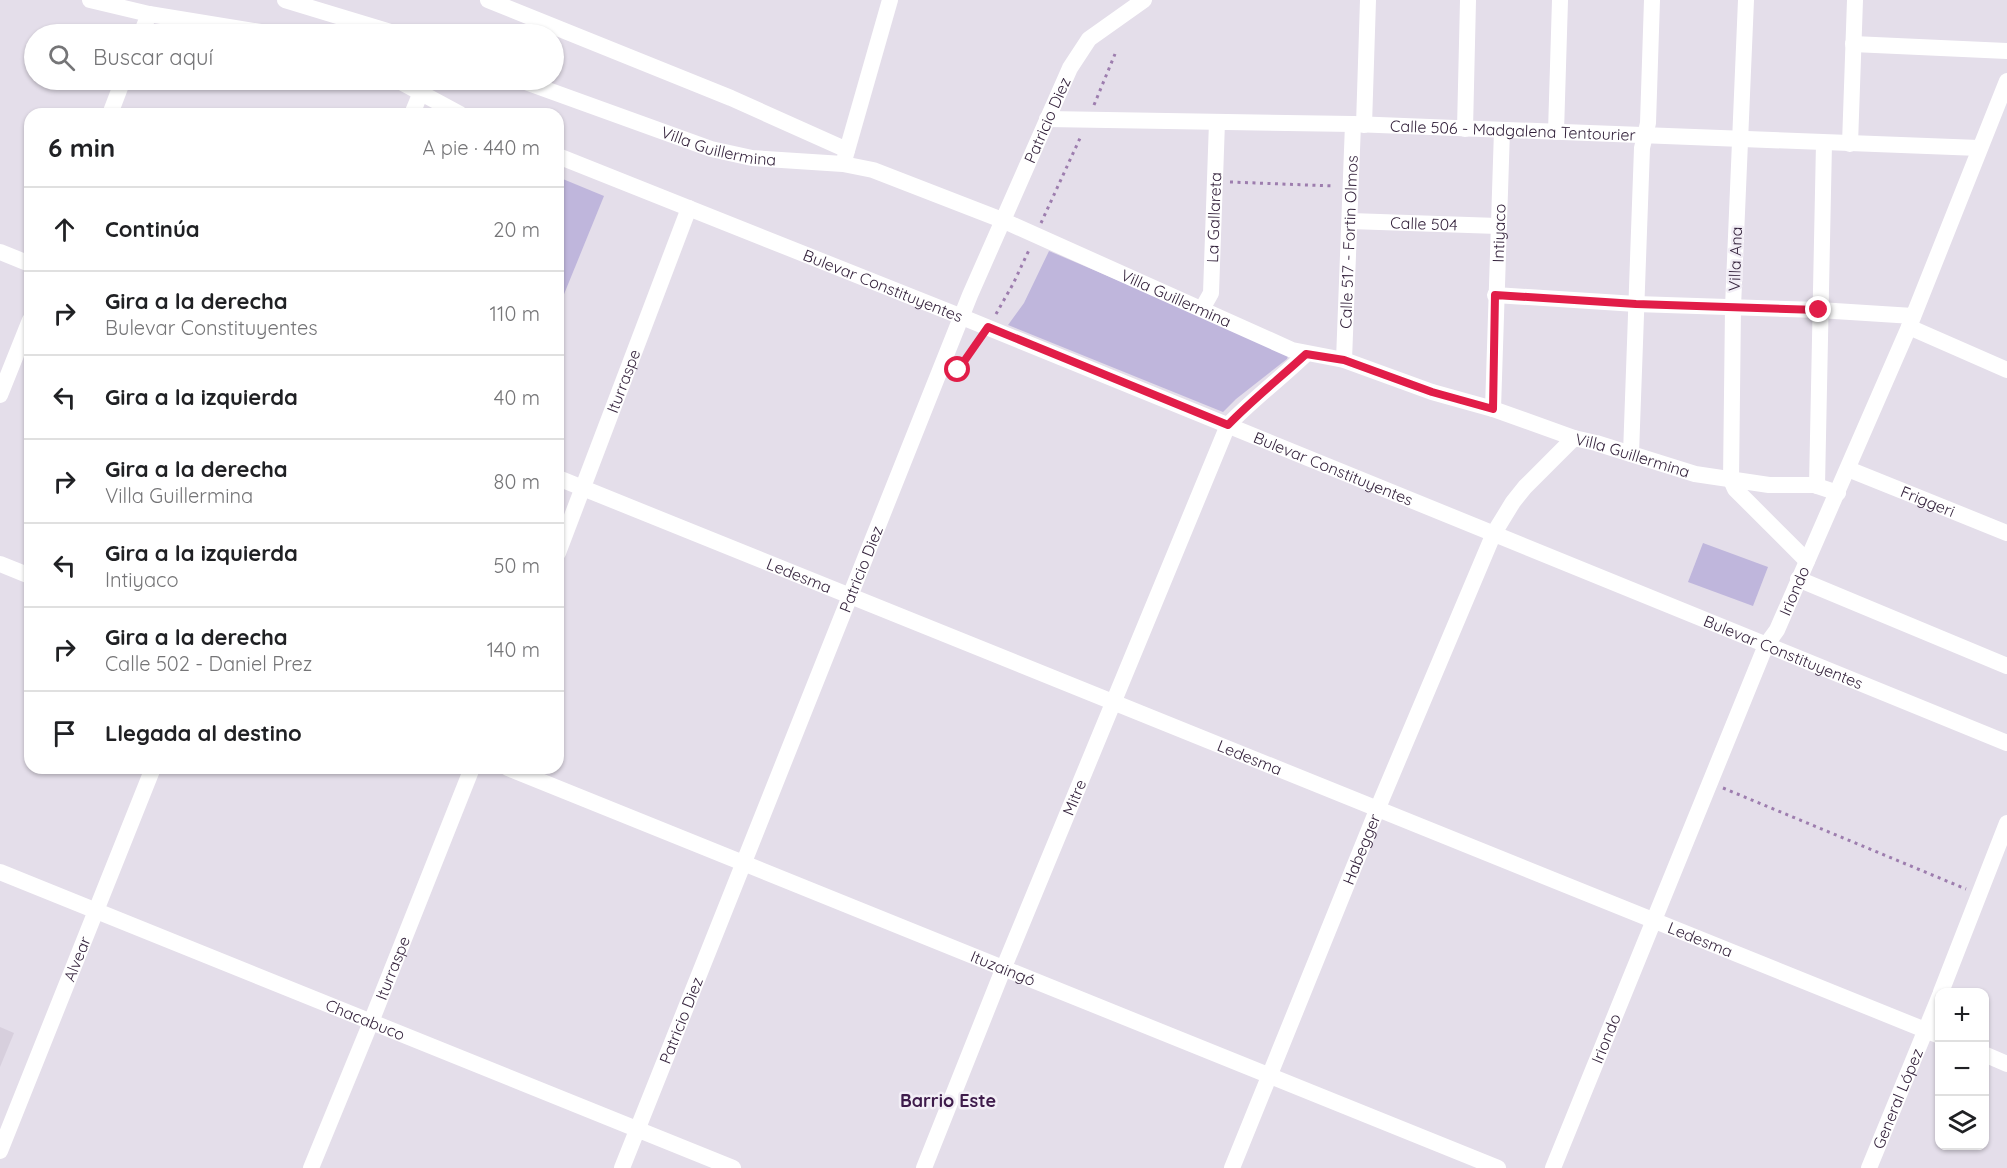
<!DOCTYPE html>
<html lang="es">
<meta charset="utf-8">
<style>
:root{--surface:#fff;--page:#f6f6f6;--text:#202124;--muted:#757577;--line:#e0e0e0}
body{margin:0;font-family:Quicksand,sans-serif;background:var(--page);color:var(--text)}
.controls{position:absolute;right:18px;bottom:18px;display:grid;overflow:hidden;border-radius:12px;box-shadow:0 2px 4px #0004}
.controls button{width:54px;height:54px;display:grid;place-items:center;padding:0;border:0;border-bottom:2px solid var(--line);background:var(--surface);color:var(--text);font:30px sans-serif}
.stop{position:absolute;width:18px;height:18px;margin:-14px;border:4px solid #e11d48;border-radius:50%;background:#fff}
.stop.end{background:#e11d48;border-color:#fff;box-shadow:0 2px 6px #0008}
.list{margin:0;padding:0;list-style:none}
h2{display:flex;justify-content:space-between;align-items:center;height:78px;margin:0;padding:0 24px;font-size:26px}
h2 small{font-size:20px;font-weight:400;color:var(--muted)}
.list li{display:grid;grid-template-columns:39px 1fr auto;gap:18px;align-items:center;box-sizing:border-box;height:84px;padding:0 24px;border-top:2px solid var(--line)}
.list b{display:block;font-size:22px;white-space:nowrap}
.list p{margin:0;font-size:20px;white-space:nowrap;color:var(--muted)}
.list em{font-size:20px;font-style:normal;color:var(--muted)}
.icon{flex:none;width:33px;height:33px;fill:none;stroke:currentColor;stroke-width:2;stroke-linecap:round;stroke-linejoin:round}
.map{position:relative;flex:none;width:2007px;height:1168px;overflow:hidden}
.search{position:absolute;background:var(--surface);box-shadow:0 2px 4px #0004;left:24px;top:24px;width:540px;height:66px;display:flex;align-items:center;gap:15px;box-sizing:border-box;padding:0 21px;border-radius:33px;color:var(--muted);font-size:22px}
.panel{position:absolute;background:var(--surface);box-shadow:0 2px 4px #0004;left:24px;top:108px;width:540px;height:666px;border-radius:18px}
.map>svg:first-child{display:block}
.built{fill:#d7cfdd}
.green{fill:#bfb6dc}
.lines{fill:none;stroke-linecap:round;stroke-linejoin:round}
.path{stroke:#9d7dae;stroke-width:3;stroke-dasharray:3 4.5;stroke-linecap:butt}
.minor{stroke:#fff;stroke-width:16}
.route{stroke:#e11d48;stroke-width:8}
.labels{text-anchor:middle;stroke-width:5;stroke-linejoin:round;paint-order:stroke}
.street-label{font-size:16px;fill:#311f39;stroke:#f2eef6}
.neighbourhood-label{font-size:18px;font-weight:bold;fill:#3e1b4b;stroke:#f2eef6}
</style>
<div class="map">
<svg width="2007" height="1168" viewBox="0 0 2007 1168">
<rect width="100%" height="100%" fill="#e4deea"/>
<path class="built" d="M0 1027 14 1033 0 1067Z"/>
<g class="green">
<path d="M558 177 604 196 558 309Z"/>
<path d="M1049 251 1289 353 1287 359 1236 399 1223 412 1008 325 1024 303Z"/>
<path d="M1703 543 1768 567 1753 606 1688 582Z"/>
</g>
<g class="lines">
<g class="path">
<path d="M1094 105 1115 54"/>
<path d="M1230 182 1334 186"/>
<path d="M1041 223 1081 136"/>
<path d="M996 314 1013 284 1030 248"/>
<path d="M958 370 980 340"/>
<path d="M1723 788 1966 889"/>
</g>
<g class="minor">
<path d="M90 0 149 14 273 34"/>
<path d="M285 0 397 34"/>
<path d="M488 0 731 98 847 150"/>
<path d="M1746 0 1733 307 1731 480 1735 489 1807 561"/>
<path d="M141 34 149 14"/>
<path d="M1853 44 2007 51"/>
<path d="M397 80 460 114"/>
<path id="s1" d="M520 80 711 149 752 158 843 164 873 170 1002 220 1292 350 1344 360 1432 392 1493 409 1574 438 1596 443 1695 474 1769 485H1814L1838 493"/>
<path d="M110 114 123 80"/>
<path d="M412 114 421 92"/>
<path id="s2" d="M1047 119 1353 124 1979 148"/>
<path d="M1364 125 1368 0"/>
<path d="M1465 129 1468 0"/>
<path d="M1556 132 1560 0"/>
<path d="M1850 144 1855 0"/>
<path id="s3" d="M558 156 962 317 2007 743"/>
<path d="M844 161 890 0"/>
<path id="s4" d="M1350 221 1498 226"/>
<path d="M0 252 30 264"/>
<path d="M1495 295 1636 304 1819 310 1913 316"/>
<path id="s5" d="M1202 309 1211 293 1217 122"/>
<path d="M1909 327 2007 370"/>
<path id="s6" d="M1344 360 1353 124"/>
<path d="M0 395 30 320"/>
<path id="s7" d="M1493 409 1502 130"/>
<path d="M1631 454 1642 148 1648 123 1652 0"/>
<path id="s8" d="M1848 469 2007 533"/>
<path id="s9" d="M558 478 1940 1036"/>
<path d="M1817 486 1824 143"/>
<path id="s10" d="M558 553 689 208"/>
<path d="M0 564 30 576"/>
<path d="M1798 579 2007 666"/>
<path id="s11" d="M508 768 1498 1168"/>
<path id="s12" d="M0 872 733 1168"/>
<path d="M1941 992 2007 823"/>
<path d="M1984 1054 2007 1064"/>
<path id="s13" d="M0 1151 153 768"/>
<path id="s14" d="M311 1168 371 1022 472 768"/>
<path id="s15" d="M622 1168 970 295 1070 68 1089 39 1144 0"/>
<path id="s16" d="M924 1168 1004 967 1228 425C1252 400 1280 379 1306 354"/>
<path id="s17" d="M1232 1168 1377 810 1494 533 1513 502 1525 487 1574 438"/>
<path id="s18" d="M1553 1168 1766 645 1777 630 1909 327 2007 81"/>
<path id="s19" d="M1869 1168 1940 995"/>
</g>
</g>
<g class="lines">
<path class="route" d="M958 370 988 327 1228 425C1252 400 1280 378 1306 354L1344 360 1432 392 1493 409 1495 295 1636 304 1819 310"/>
</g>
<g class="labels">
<g class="street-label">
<text dy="6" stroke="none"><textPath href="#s15" startOffset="1131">Patricio Diez</textPath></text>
<text dy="6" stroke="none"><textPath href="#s2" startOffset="466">Calle 506 - Madgalena Tentourier</textPath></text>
<text dy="6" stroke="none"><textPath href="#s1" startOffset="210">Villa Guillermina</textPath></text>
<text dy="6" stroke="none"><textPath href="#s5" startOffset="94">La Gallareta</textPath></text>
<text dy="6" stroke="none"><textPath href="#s4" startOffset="74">Calle 504</textPath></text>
<text dy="6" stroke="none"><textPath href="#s7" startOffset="176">Intiyaco</textPath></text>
<text dy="6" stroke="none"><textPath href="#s6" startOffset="118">Calle 517 - Fortin Olmos</textPath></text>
<text transform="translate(1735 259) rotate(-88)" y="6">Villa Ana</text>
<text dy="6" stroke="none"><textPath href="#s3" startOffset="350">Bulevar Constituyentes</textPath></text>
<text dy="6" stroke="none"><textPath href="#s1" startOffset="696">Villa Guillermina</textPath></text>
<text dy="6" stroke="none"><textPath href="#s10" startOffset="184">Iturraspe</textPath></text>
<text dy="6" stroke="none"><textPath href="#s1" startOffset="1180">Villa Guillermina</textPath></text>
<text dy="6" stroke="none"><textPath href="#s3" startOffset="836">Bulevar Constituyentes</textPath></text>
<text dy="6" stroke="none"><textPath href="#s8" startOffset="86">Friggeri</textPath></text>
<text dy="6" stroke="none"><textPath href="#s15" startOffset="645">Patricio Diez</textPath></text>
<text dy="6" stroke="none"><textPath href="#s9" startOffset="260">Ledesma</textPath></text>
<text dy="6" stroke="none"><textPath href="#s18" startOffset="626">Iriondo</textPath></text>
<text dy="6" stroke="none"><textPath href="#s3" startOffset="1322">Bulevar Constituyentes</textPath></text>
<text dy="6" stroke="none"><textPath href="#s9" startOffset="746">Ledesma</textPath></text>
<text dy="6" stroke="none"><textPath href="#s16" startOffset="400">Mitre</textPath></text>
<text dy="6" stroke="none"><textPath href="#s17" startOffset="344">Habegger</textPath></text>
<text dy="6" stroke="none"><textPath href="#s9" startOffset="1232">Ledesma</textPath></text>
<text dy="6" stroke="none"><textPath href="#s13" startOffset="207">Alvear</textPath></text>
<text dy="6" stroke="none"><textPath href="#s11" startOffset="534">Ituzaingó</textPath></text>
<text dy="6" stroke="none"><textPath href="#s14" startOffset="216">Iturraspe</textPath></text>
<text dy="6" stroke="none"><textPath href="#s12" startOffset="394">Chacabuco</textPath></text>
<text dy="6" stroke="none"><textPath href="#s15" startOffset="159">Patricio Diez</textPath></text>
<text dy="6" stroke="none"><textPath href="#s18" startOffset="140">Iriondo</textPath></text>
<text dy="6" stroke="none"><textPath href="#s19" startOffset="75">General López</textPath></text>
</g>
<g class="neighbourhood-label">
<text x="948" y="1107">Barrio Este</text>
</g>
</g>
</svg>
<div class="controls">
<button>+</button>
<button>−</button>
<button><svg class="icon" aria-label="layers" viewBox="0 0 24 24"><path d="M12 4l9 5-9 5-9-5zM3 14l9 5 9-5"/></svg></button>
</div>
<div class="stop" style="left:958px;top:370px"></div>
<div class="stop end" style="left:1819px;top:310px"></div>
<div class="search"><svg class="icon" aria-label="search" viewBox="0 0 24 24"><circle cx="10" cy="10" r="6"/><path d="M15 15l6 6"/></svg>Buscar aquí</div>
<section class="panel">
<h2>6 min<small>A pie · 440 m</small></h2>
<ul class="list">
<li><svg class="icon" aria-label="ahead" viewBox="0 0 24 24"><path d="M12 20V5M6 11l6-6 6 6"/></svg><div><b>Continúa</b></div><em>20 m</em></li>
<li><svg class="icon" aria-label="right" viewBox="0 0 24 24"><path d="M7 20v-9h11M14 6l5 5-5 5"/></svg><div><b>Gira a la derecha</b><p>Bulevar Constituyentes</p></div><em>110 m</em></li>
<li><svg class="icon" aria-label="left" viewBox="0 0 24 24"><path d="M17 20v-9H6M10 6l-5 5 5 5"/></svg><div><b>Gira a la izquierda</b></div><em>40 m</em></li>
<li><svg class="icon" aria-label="right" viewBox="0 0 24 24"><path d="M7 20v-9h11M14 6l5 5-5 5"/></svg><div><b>Gira a la derecha</b><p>Villa Guillermina</p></div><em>80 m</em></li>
<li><svg class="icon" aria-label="left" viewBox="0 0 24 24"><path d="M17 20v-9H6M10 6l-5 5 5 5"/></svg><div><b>Gira a la izquierda</b><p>Intiyaco</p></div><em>50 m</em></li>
<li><svg class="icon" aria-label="right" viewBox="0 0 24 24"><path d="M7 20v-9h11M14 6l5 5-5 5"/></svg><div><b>Gira a la derecha</b><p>Calle 502 - Daniel Prez</p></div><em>140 m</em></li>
<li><svg class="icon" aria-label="arrive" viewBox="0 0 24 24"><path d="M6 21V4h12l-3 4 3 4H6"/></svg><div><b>Llegada al destino</b></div></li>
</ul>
</section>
</div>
